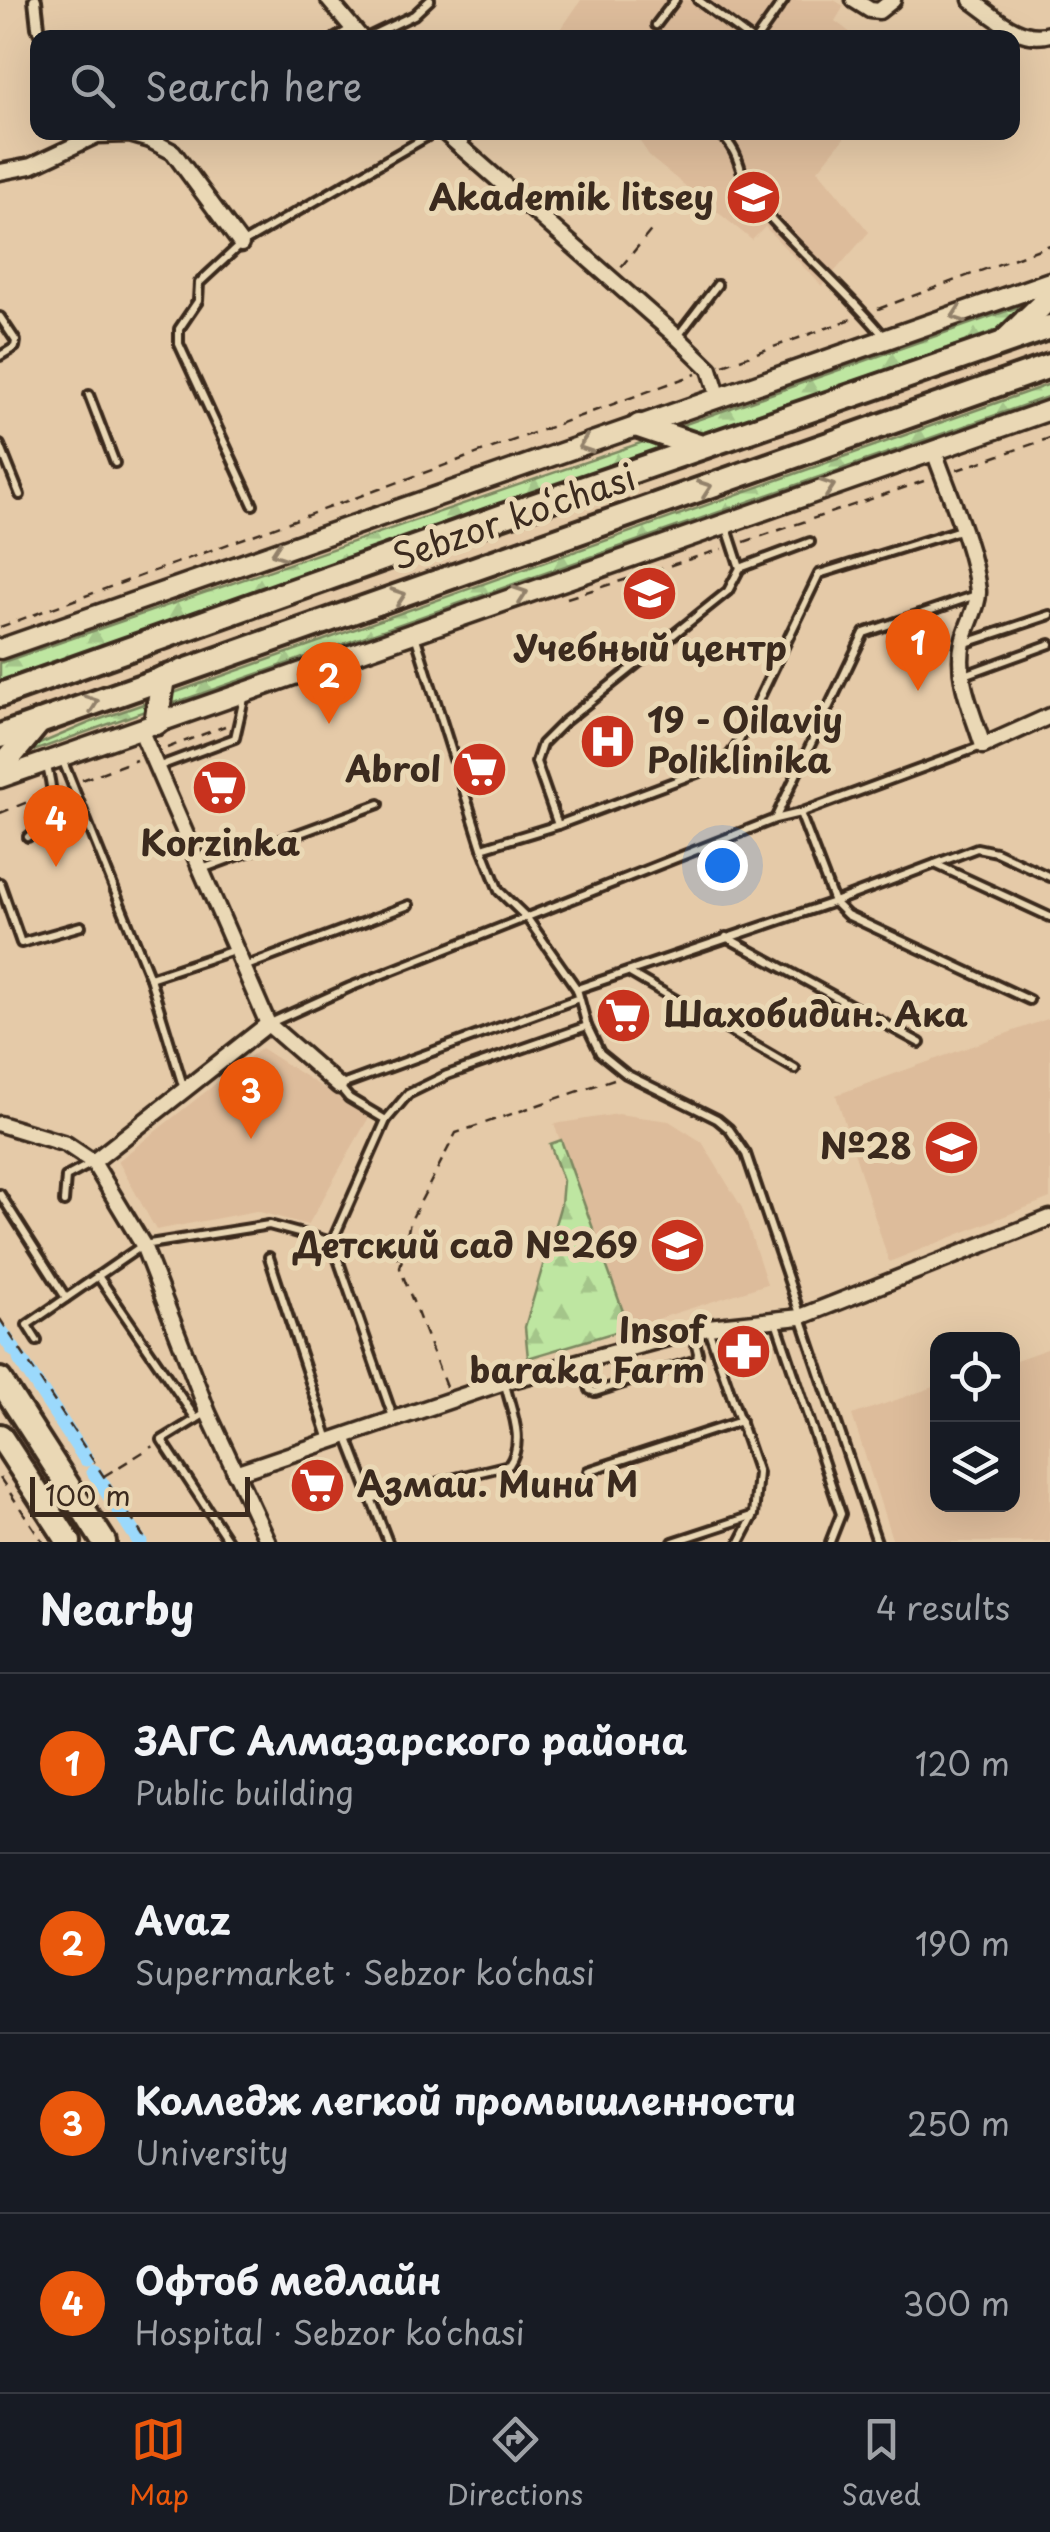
<!DOCTYPE html>
<meta charset="utf-8">
<style>
:root{--surface:#171b24;--page:#242831;--text:#f1f3f6;--muted:#9ea1a6;--line:#363941;--accent:#ea580c}
body{margin:0;font-family:"Playpen Sans",sans-serif;background:var(--page);color:var(--text)}
.controls{position:absolute;right:30px;bottom:30px;display:grid;overflow:hidden;border-radius:20px;box-shadow:0 10px 40px #0002}
.controls button{width:90px;height:90px;display:grid;place-items:center;padding:0;border:0;border-bottom:2px solid var(--line);background:var(--surface);color:var(--text);font:50px sans-serif}
.scale{position:absolute;left:30px;bottom:25px;width:220px;box-sizing:border-box;padding-left:10px;border:5px solid #3b2a1e;border-top:0;font-size:28px;line-height:35px;white-space:nowrap;color:#3b2a1e;-webkit-text-stroke:8px #ead8b5;paint-order:stroke}
.you{position:absolute;left:722px;top:865px;width:35px;height:35px;margin:-25px;border:8px solid #fff;border-radius:50%;background:#1a73e8;box-shadow:0 0 0 15px #1a73e833}
.badge{display:grid;place-items:center;width:65px;height:65px;border-radius:50%;background:var(--accent);color:#fff;font-size:32px;font-weight:700}
.pin{position:absolute;translate:-50% -82px;filter:drop-shadow(0 2px 5px #0008)}
.pin::after{content:'';position:absolute;top:52px;width:35px;height:30px;background:inherit;clip-path:polygon(0 0,100% 0,50% 100%)}
.list{margin:0;padding:0;list-style:none}
h2{display:flex;justify-content:space-between;align-items:center;height:130px;margin:0;padding:0 40px;font-size:42px}
h2 small{font-size:32px;font-weight:400;color:var(--muted)}
.list li{display:grid;grid-template-columns:65px 1fr auto;gap:30px;align-items:center;box-sizing:border-box;height:180px;padding:0 40px;border-top:2px solid var(--line)}
.list b{display:block;font-size:38px;white-space:nowrap}
.list p{margin:0;font-size:32px;white-space:nowrap;color:var(--muted)}
.list em{font-size:32px;font-style:normal;color:var(--muted)}
.icon{flex:none;width:55px;height:55px;fill:none;stroke:currentColor;stroke-width:2;stroke-linecap:round;stroke-linejoin:round}
.map{position:relative;flex:none;width:1050px;height:1542px;overflow:hidden}
.search{position:absolute;background:var(--surface);box-shadow:0 10px 40px #0002;left:30px;right:30px;top:30px;height:110px;display:flex;align-items:center;gap:25px;box-sizing:border-box;padding:0 35px;border-radius:20px;color:var(--muted);font-size:38px}
.sheet{height:850px;background:var(--surface)}
nav{display:flex;justify-content:space-around;align-items:center;box-sizing:border-box;height:140px;border-top:2px solid var(--line);background:var(--surface);font-size:28px;color:var(--muted)}
nav a{display:grid;justify-items:center;gap:5px}
nav .on{color:var(--accent)}
.map>svg:first-child{display:block}
.built{fill:#ddbc9b}
.forest{fill:url(#forest-firs);stroke:#7c8860;stroke-width:2.5}
.lines{fill:none;stroke-linecap:round;stroke-linejoin:round}
.canal{stroke:#9bd9fc;stroke-width:15}
.service-casing{stroke:#3b2a1e;stroke-width:14}
.pedestrian-casing{stroke:#3b2a1e;stroke-width:18}
.minor-casing{stroke:#3b2a1e;stroke-width:21}
.tertiary-casing{stroke:#3b2a1e;stroke-width:25}
.primary-casing{stroke:#3b2a1e;stroke-width:30}
.path{stroke:#3b2a1e;stroke-width:2.5;stroke-dasharray:10 8;stroke-linecap:butt}
.service{stroke:#ead8b5;stroke-width:6}
.pedestrian{stroke:#ead8b5;stroke-width:10}
.minor{stroke:#ead8b5;stroke-width:14}
.tertiary{stroke:#ead8b5;stroke-width:18}
.primary{stroke:#ead8b5;stroke-width:22}
.oneway{stroke:#92816a}
.labels{text-anchor:middle;stroke-width:10;stroke-linejoin:round;paint-order:stroke}
.poi-label{font-size:35px;font-weight:bold;fill:#3b2a1e;stroke:#ead8b5;text-anchor:end}
.street-label{font-size:35px;fill:#3b2a1e;stroke:#ead8b5}
</style>
<div class="map">
<svg width="1050" height="1542" viewBox="0 0 1050 1542">
<defs>
<pattern id="forest-firs" width="22" height="20" patternUnits="userSpaceOnUse" patternTransform="scale(2.5)"><rect width="22" height="20" fill="#bee6a1"/><path d="M5 1l3.5 6h-7zM16 11l3.5 6h-7z" fill="#a4c58a"/></pattern>
</defs>
<rect width="100%" height="100%" fill="#e5caa8"/>
<filter id="ink" filterUnits="userSpaceOnUse"><feTurbulence type="fractalNoise" baseFrequency=".01" numOctaves="2"/><feDisplacementMap in="SourceGraphic" scale="20" xChannelSelector="R" yChannelSelector="G"/><feConvolveMatrix kernelMatrix="1 2 1 2 8 2 1 2 1" color-interpolation-filters="sRGB"/></filter>
<g filter="url(#ink)">
<g class="built">
<path d="M581 0H834L844 6 835 21 856 37 555 38Z"/>
<path d="M634 133H848L818 170 869 232 822 286 765 227 752 240 651 158Z"/>
<path d="M1050 1018V1198L889 1262 836 1095Z"/>
<path d="M261 1048 369 1117 308 1225 256 1211 156 1230 118 1161Z"/>
<path d="M618 1114 669 1121 702 1142 742 1208 767 1284 629 1328 554 1124Z"/>
<path d="M1050 1348V1542H893L852 1415 937 1386 938 1504H1012L1013 1361Z"/>
</g>
<g class="forest">
<path d="M1018 307 1021 314 995 331 696 437 674 428Z"/>
<path d="M1050 384V396L166 706 168 695Z"/>
<path d="M652 439 673 446 0 682V663Z"/>
<path d="M149 702 145 711 28 753 30 748 89 723Z"/>
<path d="M561 1140 629 1328 528 1358 525 1327 561 1204 563 1181 550 1144Z"/>
</g>
<g class="lines">
<g class="canal">
<path d="M0 1330 14 1350"/>
<path d="M20 1359 86 1459"/>
<path d="M94 1472 140 1542"/>
</g>
<defs>
<g id="service">
<path d="M698 0 749 38"/>
<path d="M656 25 675 0"/>
<path d="M335 38 352 28"/>
<path d="M366 38 414 15 430 0"/>
<path d="M757 38 784 0"/>
<path d="M718 132C745 155 737 177 755 200 795 249 846 289 886 339"/>
<path d="M460 146 471 132"/>
<path d="M0 317 16 341 15 347 0 356"/>
<path d="M678 336 717 285"/>
<path d="M89 395 115 463"/>
<path d="M0 445 20 495"/>
<path d="M253 505 179 344V329L198 301 199 283 241 244 435 132"/>
<path d="M740 568 810 542"/>
<path d="M415 635 482 848 499 891 527 918 577 989 587 1026 600 1053 626 1074 717 1119 729 1129 746 1154 877 1542"/>
<path d="M966 643 1050 615"/>
<path d="M962 676 1050 644"/>
<path d="M62 759 150 978 184 1089"/>
<path d="M157 767 235 738 245 694"/>
<path d="M800 813 834 902 847 915 1029 1000"/>
<path d="M776 817 864 633 976 595"/>
<path d="M558 825 724 763 736 747 819 574 960 530"/>
<path d="M28 837C57 815 55 796 46 763"/>
<path d="M482 848 558 825 536 762 542 744 563 723 728 591 740 568 727 528"/>
<path d="M935 864 1050 917"/>
<path d="M202 869 379 804"/>
<path d="M0 883 21 943 81 926"/>
<path d="M726 937 920 1043"/>
<path d="M244 967 409 905"/>
<path d="M628 972 795 1069"/>
<path d="M150 978 234 950"/>
<path d="M577 989 834 902 977 848 996 852 1050 877"/>
<path d="M268 1024 350 987 775 819 800 813 982 746"/>
<path d="M386 1120 408 1094 447 1075 587 1026"/>
<path d="M0 1194 66 1298"/>
<path d="M64 1202 66 1177 92 1163"/>
<path d="M332 1242 393 1417"/>
<path d="M269 1257 329 1440"/>
<path d="M98 1276 196 1419"/>
<path d="M776 1321 841 1514 830 1542"/>
<path d="M708 1328 758 1473 754 1515 740 1542"/>
<path d="M37 1341 27 1325 143 1245 269 1225 332 1242 386 1120 349 1098 339 1086 579 998"/>
<path d="M581 1361 590 1390 595 1392 697 1360 698 1353 693 1332"/>
<path d="M206 1413 162 1440 229 1542"/>
<path d="M347 1436 388 1542"/>
<path d="M588 1471 741 1421"/>
<path d="M370 1499 509 1465C526 1440 511 1411 505 1384"/>
<path d="M673 1542 752 1516"/>
</g>
<path id="pedestrian" d="M35 0 38 27 43 38"/>
<g id="minor">
<path d="M329 0 361 38"/>
<path d="M854 0 870 10 879 11 893 0"/>
<path d="M971 0C995 17 1020 43 1050 34"/>
<path d="M444 132 677 337 710 369 719 398"/>
<path d="M0 172 31 166 97 135 129 134 150 140 173 152 241 244"/>
<path d="M934 451C949 494 973 546 978 591 979 606 966 626 963 642 955 678 973 713 983 746L1050 716"/>
<path d="M140 729 268 1024 339 1086"/>
<path d="M0 1124 66 1144 93 1162 143 1245 208 1413 268 1542"/>
<path d="M93 1162 268 1024"/>
<path d="M235 1473 504 1382 708 1327 800 1317 1050 1218"/>
</g>
<g id="tertiary">
<path d="M0 649 1050 282"/>
<path d="M0 778 1050 410"/>
</g>
<g id="primary">
<path d="M1006 340 1050 297"/>
<path d="M639 426 701 447"/>
<path d="M0 695 503 516 1050 327"/>
<path d="M156 723 163 678"/>
<path d="M0 736 1050 366"/>
<path d="M0 769 39 722"/>
<path d="M0 1380 104 1542"/>
<path d="M0 1436 69 1542"/>
</g>
</defs>
<use href="#service" class="service-casing"/>
<use href="#pedestrian" class="pedestrian-casing"/>
<use href="#minor" class="minor-casing"/>
<use href="#tertiary" class="tertiary-casing"/>
<use href="#primary" class="primary-casing"/>
<g class="path">
<path d="M621 267 654 227"/>
<path d="M878 309 1050 245"/>
<path d="M723 365 852 319"/>
<path d="M957 470 1050 438"/>
<path d="M744 542 930 479"/>
<path d="M567 598 722 549"/>
<path d="M0 627 696 374"/>
<path d="M167 748 225 726"/>
<path d="M82 780 136 760"/>
<path d="M0 813 43 796"/>
<path d="M344 1245 400 1258"/>
<path d="M0 1319 147 1542"/>
<path d="M446 1387 400 1268 410 1222 456 1133 614 1079"/>
<path d="M104 1476 153 1446"/>
<path d="M0 1478 43 1542"/>
</g>
<use href="#service" class="service"/>
<use href="#pedestrian" class="pedestrian"/>
<use href="#minor" class="minor"/>
<use href="#tertiary" class="tertiary"/>
<use href="#primary" class="primary"/>
</g>
<defs><path id="oneway-chevron" d="M-2-3.5L2.5 0L-2 3.5" fill="none" stroke-width="1.6" stroke-linecap="round" stroke-linejoin="round" transform="scale(2.5)"/></defs>
<g class="oneway">
<use href="#oneway-chevron" transform="translate(958 315) rotate(161)"/>
<use href="#oneway-chevron" transform="translate(585 445) rotate(161)"/>
<use href="#oneway-chevron" transform="translate(828 487) rotate(-19)"/>
<use href="#oneway-chevron" transform="translate(705 488) rotate(-19)"/>
<use href="#oneway-chevron" transform="translate(278 552) rotate(161)"/>
<use href="#oneway-chevron" transform="translate(521 594) rotate(-19)"/>
<use href="#oneway-chevron" transform="translate(399 596) rotate(-19)"/>
<use href="#oneway-chevron" transform="translate(92 703) rotate(-20)"/>
</g>
</g>
<defs>
<symbol id="university-disc" viewBox="-11 -11 22 22"><circle r="9.5" fill="#c8321e" stroke="#ead8b5"/><path d="M0-5L7-2L0 1L-7-2ZM-4 1L0 2.5L4 1V4Q0 6-4 4Z" fill="#fff"/></symbol>
<symbol id="school-disc" viewBox="-11 -11 22 22"><circle r="9.5" fill="#c8321e" stroke="#ead8b5"/><path d="M0-5L7-2L0 1L-7-2ZM-4 1L0 2.5L4 1V4Q0 6-4 4Z" fill="#fff"/></symbol>
<symbol id="hospital-disc" viewBox="-11 -11 22 22"><circle r="9.5" fill="#c8321e" stroke="#ead8b5"/><path d="M-5-5h3v3.5h4V-5h3V5h-3V1.5h-4V5h-3Z" fill="#fff"/></symbol>
<symbol id="supermarket-disc" viewBox="-11 -11 22 22"><circle r="9.5" fill="#c8321e" stroke="#ead8b5"/><path d="M-6-5.5h2.5l.6 2H6L4.5 2H-2.5L-4.4-4H-6ZM-1.5 3.2a1.3 1.3 0 1 0 .1 0ZM3 3.2a1.3 1.3 0 1 0 .1 0Z" fill="#fff"/></symbol>
<symbol id="pharmacy-disc" viewBox="-11 -11 22 22"><circle r="9.5" fill="#c8321e" stroke="#ead8b5"/><path d="M-2-6h4v4h4v4h-4v4h-4v-4h-4v-4h4Z" fill="#fff"/></symbol>
</defs>
<g fill-rule="evenodd">
<use href="#university-disc" x="722" y="166" width="63" height="63"/>
<use href="#school-disc" x="618" y="562" width="63" height="63"/>
<use href="#hospital-disc" x="576" y="710" width="63" height="63"/>
<use href="#supermarket-disc" x="448" y="738" width="63" height="63"/>
<use href="#supermarket-disc" x="188" y="756" width="63" height="63"/>
<use href="#supermarket-disc" x="592" y="984" width="63" height="63"/>
<use href="#school-disc" x="920" y="1116" width="63" height="63"/>
<use href="#school-disc" x="646" y="1214" width="63" height="63"/>
<use href="#pharmacy-disc" x="712" y="1320" width="63" height="63"/>
<use href="#supermarket-disc" x="286" y="1454" width="63" height="63"/>
</g>
<g class="labels">
<g class="poi-label">
<text x="714" y="210">Akademik litsey</text>
<text x="650" y="661" text-anchor="middle">Учебный центр</text>
<text x="647" y="733" text-anchor="start">19 - Oilaviy<tspan x="647" dy="40">Poliklinika</tspan></text>
<text x="441" y="782">Abrol</text>
<text x="220" y="856" text-anchor="middle">Korzinka</text>
<text x="663" y="1027" text-anchor="start">Шахобидин. Ака</text>
<text x="912" y="1159">№28</text>
<text x="638" y="1258">Детский сад №269</text>
<text x="705" y="1343">Insof<tspan x="705" dy="40">baraka Farm</tspan></text>
<text x="357" y="1497" text-anchor="start">Азмаи. Мини М</text>
</g>
<g class="street-label">
<text transform="translate(514 518) rotate(-19)" y="12">Sebzor ko‘chasi</text>
</g>
</g>
</svg>
<div class="controls">
<button><svg class="icon" aria-label="locate" viewBox="0 0 24 24"><circle cx="12" cy="12" r="6"/><path d="M12 2v4M12 18v4M2 12h4M18 12h4"/></svg></button>
<button><svg class="icon" aria-label="layers" viewBox="0 0 24 24"><path d="M12 4l9 5-9 5-9-5zM3 14l9 5 9-5"/></svg></button>
</div>
<div class="scale">100 m</div>
<div class="you"></div>
<div class="pin badge" style="left:918px;top:691px">1</div>
<div class="pin badge" style="left:329px;top:724px">2</div>
<div class="pin badge" style="left:251px;top:1139px">3</div>
<div class="pin badge" style="left:56px;top:867px">4</div>
<div class="search"><svg class="icon" aria-label="search" viewBox="0 0 24 24"><circle cx="10" cy="10" r="6"/><path d="M15 15l6 6"/></svg>Search here</div>
</div>
<section class="sheet">
<h2>Nearby<small>4 results</small></h2>
<ul class="list">
<li><span class="badge">1</span><div><b>ЗАГС Алмазарского района</b><p>Public building</p></div><em>120 m</em></li>
<li><span class="badge">2</span><div><b>Avaz</b><p>Supermarket · Sebzor ko‘chasi</p></div><em>190 m</em></li>
<li><span class="badge">3</span><div><b>Колледж легкой промышленности</b><p>University</p></div><em>250 m</em></li>
<li><span class="badge">4</span><div><b>Офтоб медлайн</b><p>Hospital · Sebzor ko‘chasi</p></div><em>300 m</em></li>
</ul>
</section>
<nav>
<a class="on"><svg class="icon" aria-label="map" viewBox="0 0 24 24"><path d="M3 6l6-2 6 2 6-2v14l-6 2-6-2-6 2zM9 4v14M15 6v14"/></svg>Map</a>
<a><svg class="icon" aria-label="directions" viewBox="0 0 24 24"><path d="M12 3l9 9-9 9-9-9zM9 14v-3h6M13 9l2 2-2 2"/></svg>Directions</a>
<a><svg class="icon" aria-label="saved" viewBox="0 0 24 24"><path d="M7 4h10v16l-5-4-5 4z"/></svg>Saved</a>
</nav>
